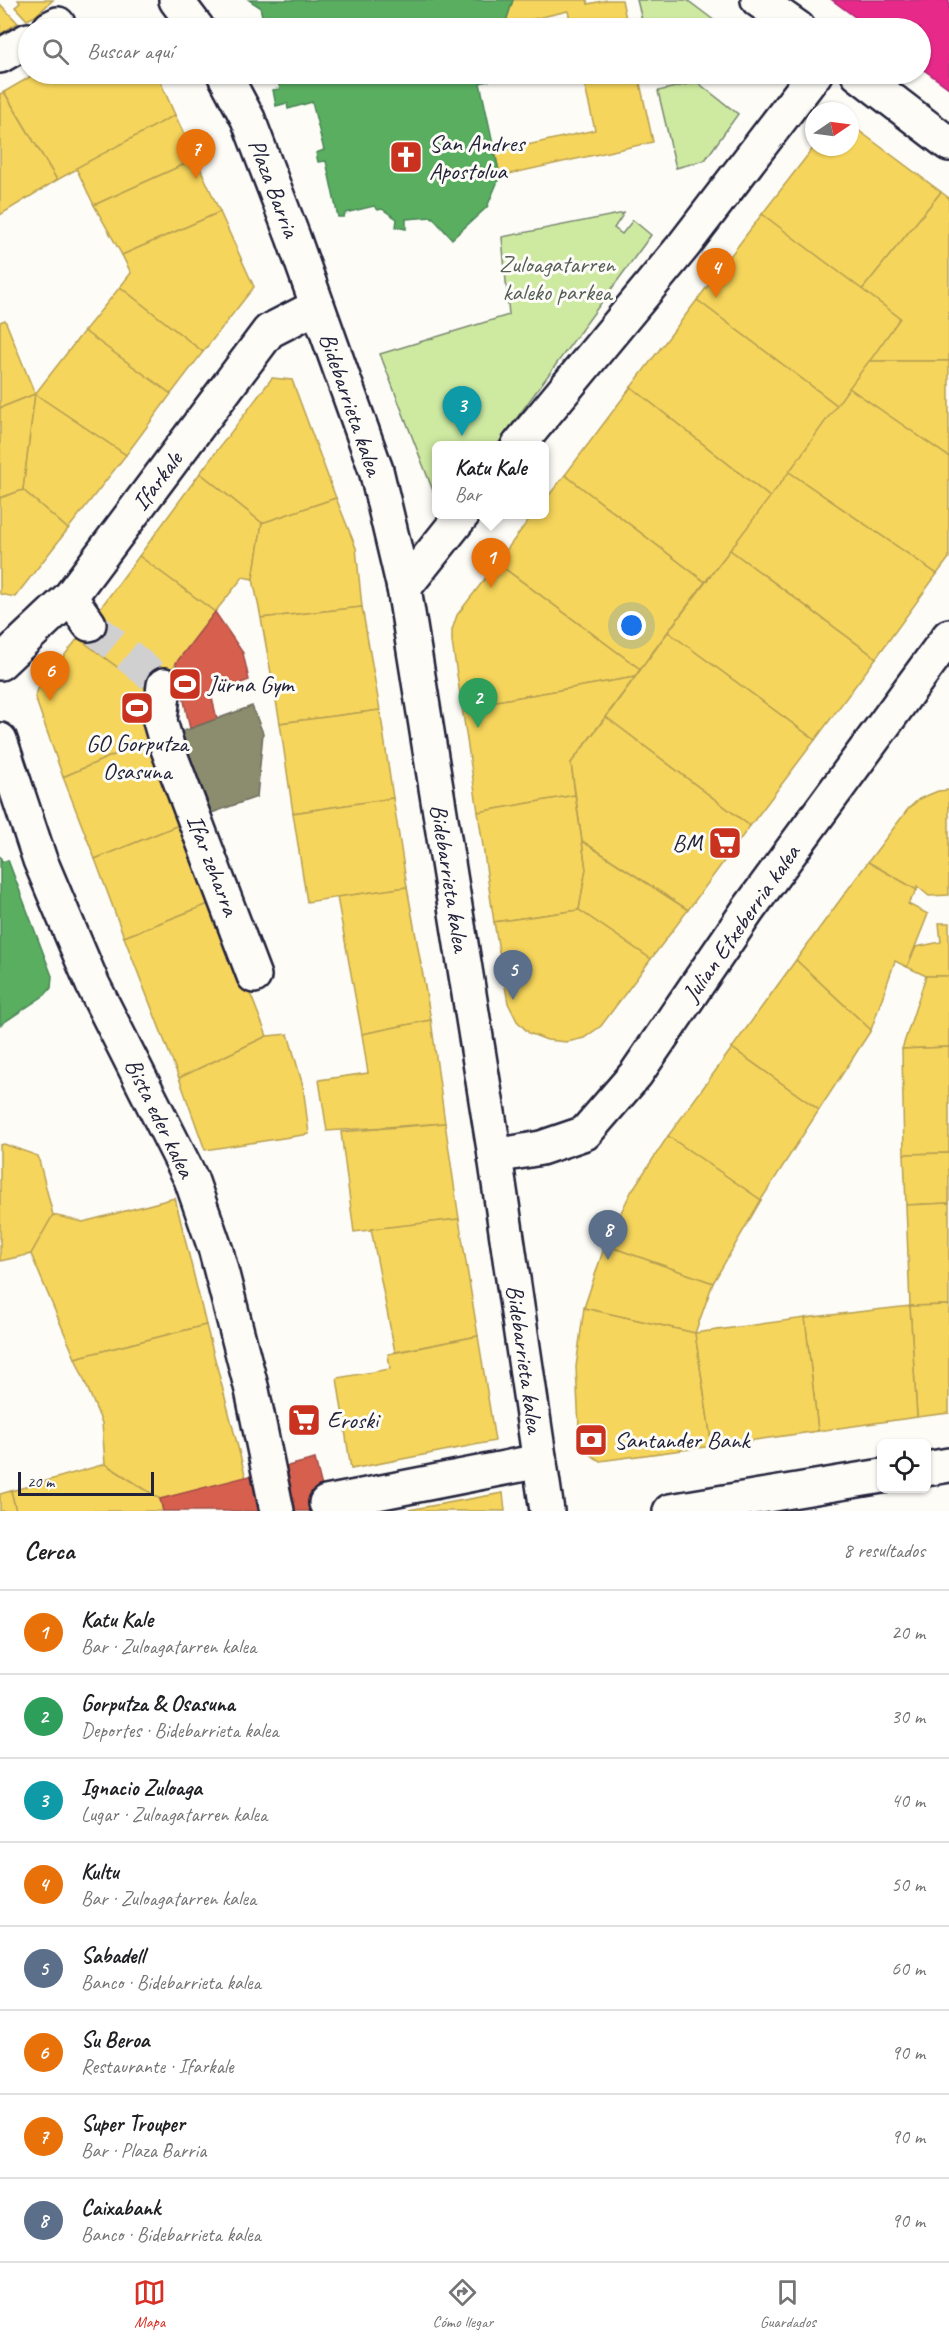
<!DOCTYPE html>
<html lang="es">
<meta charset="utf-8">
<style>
:root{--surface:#fff;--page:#f6f6f6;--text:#202124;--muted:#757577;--line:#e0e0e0;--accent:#d93025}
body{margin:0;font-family:Caveat,sans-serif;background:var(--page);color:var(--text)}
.controls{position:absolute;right:18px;bottom:18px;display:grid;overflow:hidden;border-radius:9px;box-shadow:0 2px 4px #0004}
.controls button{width:54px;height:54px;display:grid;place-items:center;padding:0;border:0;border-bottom:2px solid var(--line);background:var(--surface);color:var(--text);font:30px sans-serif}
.compass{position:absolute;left:805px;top:102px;width:54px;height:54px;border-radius:50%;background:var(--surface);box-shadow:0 2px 4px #0004;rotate:77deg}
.scale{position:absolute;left:18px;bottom:15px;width:136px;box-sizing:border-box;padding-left:6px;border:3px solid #22223b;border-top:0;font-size:16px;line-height:21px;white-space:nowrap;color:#22223b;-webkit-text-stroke:4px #fdfcf7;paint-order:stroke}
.you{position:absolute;left:632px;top:626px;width:21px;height:21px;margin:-15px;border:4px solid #fff;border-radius:50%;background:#1a73e8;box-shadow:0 0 0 9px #1a73e833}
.badge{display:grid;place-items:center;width:39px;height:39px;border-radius:50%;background:var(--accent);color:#fff;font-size:20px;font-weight:700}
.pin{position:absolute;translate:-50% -50px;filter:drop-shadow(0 2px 3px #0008)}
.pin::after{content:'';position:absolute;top:32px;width:21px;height:18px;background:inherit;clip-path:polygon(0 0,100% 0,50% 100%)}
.popup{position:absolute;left:432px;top:441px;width:117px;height:78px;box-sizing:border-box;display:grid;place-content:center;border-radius:9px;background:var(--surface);filter:drop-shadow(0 2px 4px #0005);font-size:20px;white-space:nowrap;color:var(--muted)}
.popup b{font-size:22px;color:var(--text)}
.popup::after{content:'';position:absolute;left:50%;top:100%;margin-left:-12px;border:12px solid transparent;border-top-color:var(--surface)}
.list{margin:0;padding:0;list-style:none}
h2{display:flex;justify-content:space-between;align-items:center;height:78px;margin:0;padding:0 24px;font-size:26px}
h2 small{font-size:20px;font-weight:400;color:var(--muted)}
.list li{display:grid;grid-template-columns:39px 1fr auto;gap:18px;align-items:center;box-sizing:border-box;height:84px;padding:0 24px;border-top:2px solid var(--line)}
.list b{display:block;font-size:22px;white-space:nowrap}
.list p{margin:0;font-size:20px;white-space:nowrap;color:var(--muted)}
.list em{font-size:20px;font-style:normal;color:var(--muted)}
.icon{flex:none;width:33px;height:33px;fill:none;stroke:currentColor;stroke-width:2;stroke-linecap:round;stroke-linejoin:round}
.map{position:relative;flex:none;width:949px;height:1511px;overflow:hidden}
.search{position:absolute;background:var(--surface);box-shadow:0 2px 4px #0004;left:18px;right:18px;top:18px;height:66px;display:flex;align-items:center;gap:15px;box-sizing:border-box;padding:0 21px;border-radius:33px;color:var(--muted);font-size:22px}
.sheet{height:750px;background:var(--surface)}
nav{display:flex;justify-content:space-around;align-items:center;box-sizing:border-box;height:84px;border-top:2px solid var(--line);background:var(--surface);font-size:16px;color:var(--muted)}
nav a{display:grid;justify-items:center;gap:3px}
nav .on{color:var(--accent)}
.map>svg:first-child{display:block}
.green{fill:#ceeaa1;stroke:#78866e;stroke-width:1.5}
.homes{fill:#f6d55c;stroke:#b69f52;stroke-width:1.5}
.shops{fill:#d6604d;stroke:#a04d48;stroke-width:1.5}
.health{fill:#e7298a;stroke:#ac2772;stroke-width:1.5}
.public{fill:#5aae61;stroke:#498456;stroke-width:1.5}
.industry{fill:#8c8c6e;stroke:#6c6c5f;stroke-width:1.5}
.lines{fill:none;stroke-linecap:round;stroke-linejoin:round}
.pedestrian-tunnel{stroke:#d1d0d1;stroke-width:33;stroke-dasharray:33 16;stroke-linecap:butt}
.pedestrian-casing{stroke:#22223b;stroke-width:38}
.minor-casing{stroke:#22223b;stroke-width:38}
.tertiary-casing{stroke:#22223b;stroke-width:38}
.pedestrian{stroke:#fdfcf7;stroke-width:33}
.minor{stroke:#fdfcf7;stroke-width:33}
.tertiary{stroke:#fdfcf7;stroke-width:33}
.labels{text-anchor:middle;stroke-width:6;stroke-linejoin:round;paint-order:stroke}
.poi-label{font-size:24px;fill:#22223b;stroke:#fdfcf7;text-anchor:start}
.street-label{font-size:24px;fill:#22223b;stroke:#fdfcf7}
.park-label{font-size:24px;fill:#565e5a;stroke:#fdfcf7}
</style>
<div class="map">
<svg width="949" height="1511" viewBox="0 0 949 1511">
<rect width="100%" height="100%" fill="#fdfcf7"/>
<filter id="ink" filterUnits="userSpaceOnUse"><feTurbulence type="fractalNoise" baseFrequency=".0167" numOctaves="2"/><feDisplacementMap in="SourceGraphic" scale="12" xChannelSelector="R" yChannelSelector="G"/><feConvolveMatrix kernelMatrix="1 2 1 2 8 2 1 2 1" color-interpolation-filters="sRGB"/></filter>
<g filter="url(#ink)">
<g class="green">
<path d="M637 0H687L715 21 709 28H644Z"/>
<path d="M697 82 738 114 705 160 676 168 658 91Z"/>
<path d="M624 213 614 228 622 234 633 220 651 235 497 445 437 446V501L380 354 509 315 502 237Z"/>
</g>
<g class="homes">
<path d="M18 0H53L35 16 27 20 15 7 20 3Z"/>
<path d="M513 0H587L588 4 607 0H622L628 28H572L568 11 503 26Z"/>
<path d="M0 4 18 23 0 34Z"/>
<path d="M35 74H157L175 115 57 180 4 92Z"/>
<path d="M582 74H638L653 142 500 176 495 152 595 130Z"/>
<path d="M4 92 57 180 0 215V94Z"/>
<path d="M175 115 196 159 94 205 76 168Z"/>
<path d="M850 124 941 192 861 291 762 214 814 147H850Z"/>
<path d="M196 159 220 212 122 255 94 205Z"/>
<path d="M941 192 949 198V361H869L900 318 861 291Z"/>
<path d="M220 212 254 287 203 352 120 287 131 273 122 255Z"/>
<path d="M762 214 900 318 838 406 697 300Z"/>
<path d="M120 287 203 352 171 394 84 331Z"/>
<path d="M697 300 838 406 771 498 631 387Z"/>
<path d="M5 320 35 394 0 408V322Z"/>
<path d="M84 331 171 394 126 455 35 394Z"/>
<path d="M869 361H949V457L849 388Z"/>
<path d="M272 378 292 380 336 498 262 523 200 473Z"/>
<path d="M631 387 771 498 705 582 565 475Z"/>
<path d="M849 388 949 457V558L937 574 789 472Z"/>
<path d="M35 394 23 490 0 498V408Z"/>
<path d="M35 394 126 455 68 529 23 490Z"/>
<path d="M789 472 937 574 876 658 730 550Z"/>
<path d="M200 473 262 523 253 579 243 577 215 612 139 556Z"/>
<path d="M565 475 705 582 640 669 497 563 533 514H545V500Z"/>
<path d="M23 490 68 529 15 597 0 594V498Z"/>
<path d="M336 498 356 548 362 607 261 618 253 579 262 523Z"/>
<path d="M730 550 876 658 815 740 668 632Z"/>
<path d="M139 556 215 612 176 663 156 696 78 638Z"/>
<path d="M497 563 640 669 635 677 462 707 452 642V630L457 615Z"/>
<path d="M362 607 380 710 280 723 261 618Z"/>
<path d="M668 632 815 740 750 826 606 717Z"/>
<path d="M78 638 156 696 143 712 153 738 63 777 35 697 38 689Z"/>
<path d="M635 677 571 763 575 795 478 812 462 707Z"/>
<path d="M380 710 393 798 293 813 280 723Z"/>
<path d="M606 717 750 826 688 910 582 841 571 763Z"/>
<path d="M153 738 184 823 95 859 63 777Z"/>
<path d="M949 790V895L929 896 917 886V890L868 862 908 809 919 799 938 791Z"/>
<path d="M575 795 586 869 579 910 494 922 478 812Z"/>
<path d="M393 798 407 887 307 902 293 813Z"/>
<path d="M184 823 214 902 124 937 95 859Z"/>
<path d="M582 841 688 910 651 959 579 910 586 869Z"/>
<path d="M868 862 917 890 908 904 928 914 907 967 895 961 871 1030 796 960Z"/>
<path d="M407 887 431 1020 362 1034 337 897Z"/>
<path d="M214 902 267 1036 179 1078 124 937Z"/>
<path d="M579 910 651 959 601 1026 584 1038 567 1042 547 1040 529 1033 517 1021 508 1003 494 922Z"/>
<path d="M939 923H949V976H926L907 967 916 947 941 942Z"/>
<path d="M796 960 871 1030 819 1110 732 1048Z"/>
<path d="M926 976H949V1047L902 1049Z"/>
<path d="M431 1020 445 1123 327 1131 319 1080 368 1073 362 1034Z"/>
<path d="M288 1034 303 1086 309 1134 205 1150 179 1078 267 1036Z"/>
<path d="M949 1047V1153L904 1154 902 1049Z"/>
<path d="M732 1048 819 1110 761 1200 668 1136Z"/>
<path d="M445 1123 459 1219 354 1232 341 1132Z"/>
<path d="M668 1136 761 1200 713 1283 605 1245 631 1192Z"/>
<path d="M4 1144 38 1156 53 1215 31 1254 0 1261V1145Z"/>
<path d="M949 1153V1203L906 1205 904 1154Z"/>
<path d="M175 1198 206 1325 75 1358 31 1254 53 1215 83 1222Z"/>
<path d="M949 1203V1305L910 1306 906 1205Z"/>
<path d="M459 1219 478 1336 395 1352 371 1229Z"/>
<path d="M605 1245 713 1283 695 1333 584 1308Z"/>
<path d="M949 1305V1413L917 1417 910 1306Z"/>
<path d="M910 1306 917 1417 818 1431 805 1318Z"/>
<path d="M584 1308 695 1333 712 1446 600 1461 580 1448 576 1367Z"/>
<path d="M805 1318 818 1431 712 1446 695 1333Z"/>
<path d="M206 1325 246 1478 160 1499 105 1464 102 1423 75 1358Z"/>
<path d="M478 1336 495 1441 351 1469 337 1378 390 1369 388 1354Z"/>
<path d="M105 1464 160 1499 163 1511H16L11 1491Z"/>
<path d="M11 1491 16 1511H0V1494Z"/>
<path d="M503 1493 505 1511H409V1510Z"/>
</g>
<g class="shops">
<path d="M215 612 243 653 249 680 211 694 217 719 190 729 176 663Z"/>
<path d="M315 1459 328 1511H163L160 1499Z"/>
</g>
<path class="health" d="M832 0H949V88L920 67V28H870Z"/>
<g class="public">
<path d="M249 0H513L504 28H265L260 7Z"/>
<path d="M276 74H514L480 83 500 176 487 207 452 239 432 217 406 219V229L396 227 397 219 382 209 378 210 374 206 345 213 344 217H338L326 161 318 162 316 153 324 150 312 102 288 109 287 103 276 106 273 90 280 89Z"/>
<path d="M0 856 2 862 8 860 52 976 51 988 45 995 0 1025Z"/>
</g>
<path class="industry" d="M252 706 263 733 257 797 203 816 173 735Z"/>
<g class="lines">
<path class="pedestrian-tunnel" d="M89 624 164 685"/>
<defs>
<g id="pedestrian">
<path d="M758 0 798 28"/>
<path d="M50 28 58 24"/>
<path d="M0 56 28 40"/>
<path d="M70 597 89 624"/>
<path d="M164 685 160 721 168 749 254 976"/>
</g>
<g id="minor">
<path d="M858 74 949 144"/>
<path d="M518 446 684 245 815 74"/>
<path d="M404 588 463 514"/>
<path d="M0 663 70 597 269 331 316 307"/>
<path d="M0 740 40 860 93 985 191 1179 216 1251 252 1390 277 1511"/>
<path d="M495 1156 541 1148 585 1133 636 1074 748 910 949 636"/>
<path d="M926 1469 949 1465"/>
<path d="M326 1503 540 1461"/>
<path d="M670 1511 882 1476"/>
</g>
<g id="tertiary">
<path d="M176 0 197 28"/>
<path d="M224 74 248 119 293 237 376 470 404 588 495 1156 547 1511"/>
</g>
</defs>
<use href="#pedestrian" class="pedestrian-casing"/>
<use href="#minor" class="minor-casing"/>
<use href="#tertiary" class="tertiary-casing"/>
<use href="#pedestrian" class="pedestrian"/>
<use href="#minor" class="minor"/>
<use href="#tertiary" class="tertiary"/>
</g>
</g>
<defs>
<symbol id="church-square" viewBox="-11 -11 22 22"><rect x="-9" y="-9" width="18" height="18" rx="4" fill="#c8321e" stroke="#fdfcf7"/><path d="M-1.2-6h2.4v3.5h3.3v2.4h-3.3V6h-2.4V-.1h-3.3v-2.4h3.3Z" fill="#fff"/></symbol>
<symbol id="stadium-square" viewBox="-11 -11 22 22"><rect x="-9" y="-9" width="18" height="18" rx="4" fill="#c8321e" stroke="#fdfcf7"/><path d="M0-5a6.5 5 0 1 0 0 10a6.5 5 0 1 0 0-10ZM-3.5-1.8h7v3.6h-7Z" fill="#fff"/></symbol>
<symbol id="supermarket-square" viewBox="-11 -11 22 22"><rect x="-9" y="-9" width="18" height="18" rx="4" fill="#c8321e" stroke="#fdfcf7"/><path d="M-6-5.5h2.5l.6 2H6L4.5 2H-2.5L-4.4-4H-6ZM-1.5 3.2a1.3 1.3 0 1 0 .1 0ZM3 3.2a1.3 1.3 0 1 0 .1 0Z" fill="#fff"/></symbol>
<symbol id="bank-square" viewBox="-11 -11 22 22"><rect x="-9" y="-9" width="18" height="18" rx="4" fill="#c8321e" stroke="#fdfcf7"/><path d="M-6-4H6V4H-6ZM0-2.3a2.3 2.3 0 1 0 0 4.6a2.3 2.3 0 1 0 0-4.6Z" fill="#fff"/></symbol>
</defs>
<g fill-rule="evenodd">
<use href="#church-square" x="387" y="138" width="38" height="38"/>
<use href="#stadium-square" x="166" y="665" width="38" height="38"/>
<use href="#stadium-square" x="118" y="689" width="38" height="38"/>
<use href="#supermarket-square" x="706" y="824" width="38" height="38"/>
<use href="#supermarket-square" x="285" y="1401" width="38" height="38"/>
<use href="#bank-square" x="572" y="1421" width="38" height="38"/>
</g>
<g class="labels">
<g class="poi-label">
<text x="429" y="151">San Andres<tspan x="429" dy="28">Apostolua</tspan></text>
<text x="208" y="692">Jürna Gym</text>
<text x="137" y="751" text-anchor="middle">GO Gorputza<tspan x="137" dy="28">Osasuna</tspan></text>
<text x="702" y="851" text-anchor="end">BM</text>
<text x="327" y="1428">Eroski</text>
<text x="614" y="1448">Santander Bank</text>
</g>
<g class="street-label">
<text transform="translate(274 188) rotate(69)" y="8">Plaza Barria</text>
<text transform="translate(351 404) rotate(71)" y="8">Bidebarrieta kalea</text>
<text transform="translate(157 481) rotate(-53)" y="8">Ifarkale</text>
<text transform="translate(213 865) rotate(69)" y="8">Ifar zeharra</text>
<text transform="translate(450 878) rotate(81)" y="8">Bidebarrieta kalea</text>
<text transform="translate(741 923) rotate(-55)" y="8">Julian Etxeberria kalea</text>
<text transform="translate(160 1118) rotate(64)" y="8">Bista eder kalea</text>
<text transform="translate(525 1359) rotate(82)" y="8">Bidebarrieta kalea</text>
</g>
<g class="park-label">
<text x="557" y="272">Zuloagatarren<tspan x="557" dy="28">kaleko parkea</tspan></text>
</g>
</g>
</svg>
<div class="controls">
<button><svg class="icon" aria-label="locate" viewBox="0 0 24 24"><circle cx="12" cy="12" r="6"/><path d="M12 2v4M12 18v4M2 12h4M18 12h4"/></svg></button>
</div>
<svg class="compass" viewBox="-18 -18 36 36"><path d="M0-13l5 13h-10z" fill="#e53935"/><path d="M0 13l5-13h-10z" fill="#757577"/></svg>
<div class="scale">20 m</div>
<div class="you"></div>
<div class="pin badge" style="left:491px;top:588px;background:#e8710a">1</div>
<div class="popup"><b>Katu Kale</b>Bar</div>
<div class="pin badge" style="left:478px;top:728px;background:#2e9e5b">2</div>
<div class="pin badge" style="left:462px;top:436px;background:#0f9aa8">3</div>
<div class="pin badge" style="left:716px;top:298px;background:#e8710a">4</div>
<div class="pin badge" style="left:513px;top:1000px;background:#5c6f8a">5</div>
<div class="pin badge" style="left:50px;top:701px;background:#e8710a">6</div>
<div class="pin badge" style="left:196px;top:179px;background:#e8710a">7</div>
<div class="pin badge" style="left:608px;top:1260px;background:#5c6f8a">8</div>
<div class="search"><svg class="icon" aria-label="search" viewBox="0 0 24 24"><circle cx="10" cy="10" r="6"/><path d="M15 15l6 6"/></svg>Buscar aquí</div>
</div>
<section class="sheet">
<h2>Cerca<small>8 resultados</small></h2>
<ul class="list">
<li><span class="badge" style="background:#e8710a">1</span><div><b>Katu Kale</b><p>Bar · Zuloagatarren kalea</p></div><em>20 m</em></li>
<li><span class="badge" style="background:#2e9e5b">2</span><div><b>Gorputza &amp; Osasuna</b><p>Deportes · Bidebarrieta kalea</p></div><em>30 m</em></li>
<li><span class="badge" style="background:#0f9aa8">3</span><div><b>Ignacio Zuloaga</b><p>Lugar · Zuloagatarren kalea</p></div><em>40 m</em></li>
<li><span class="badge" style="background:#e8710a">4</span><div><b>Kultu</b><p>Bar · Zuloagatarren kalea</p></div><em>50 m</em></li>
<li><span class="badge" style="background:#5c6f8a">5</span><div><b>Sabadell</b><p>Banco · Bidebarrieta kalea</p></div><em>60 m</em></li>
<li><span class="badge" style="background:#e8710a">6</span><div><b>Su Beroa</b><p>Restaurante · Ifarkale</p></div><em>90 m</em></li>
<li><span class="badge" style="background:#e8710a">7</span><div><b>Super Trouper</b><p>Bar · Plaza Barria</p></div><em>90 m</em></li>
<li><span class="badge" style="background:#5c6f8a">8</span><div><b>Caixabank</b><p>Banco · Bidebarrieta kalea</p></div><em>90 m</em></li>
</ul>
</section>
<nav>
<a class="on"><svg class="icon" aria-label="map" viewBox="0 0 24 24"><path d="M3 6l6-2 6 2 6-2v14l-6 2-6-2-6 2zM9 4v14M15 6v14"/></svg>Mapa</a>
<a><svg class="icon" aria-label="directions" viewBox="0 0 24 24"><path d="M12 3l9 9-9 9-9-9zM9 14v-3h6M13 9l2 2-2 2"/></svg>Cómo llegar</a>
<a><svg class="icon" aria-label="saved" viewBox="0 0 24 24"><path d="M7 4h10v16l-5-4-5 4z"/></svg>Guardados</a>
</nav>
